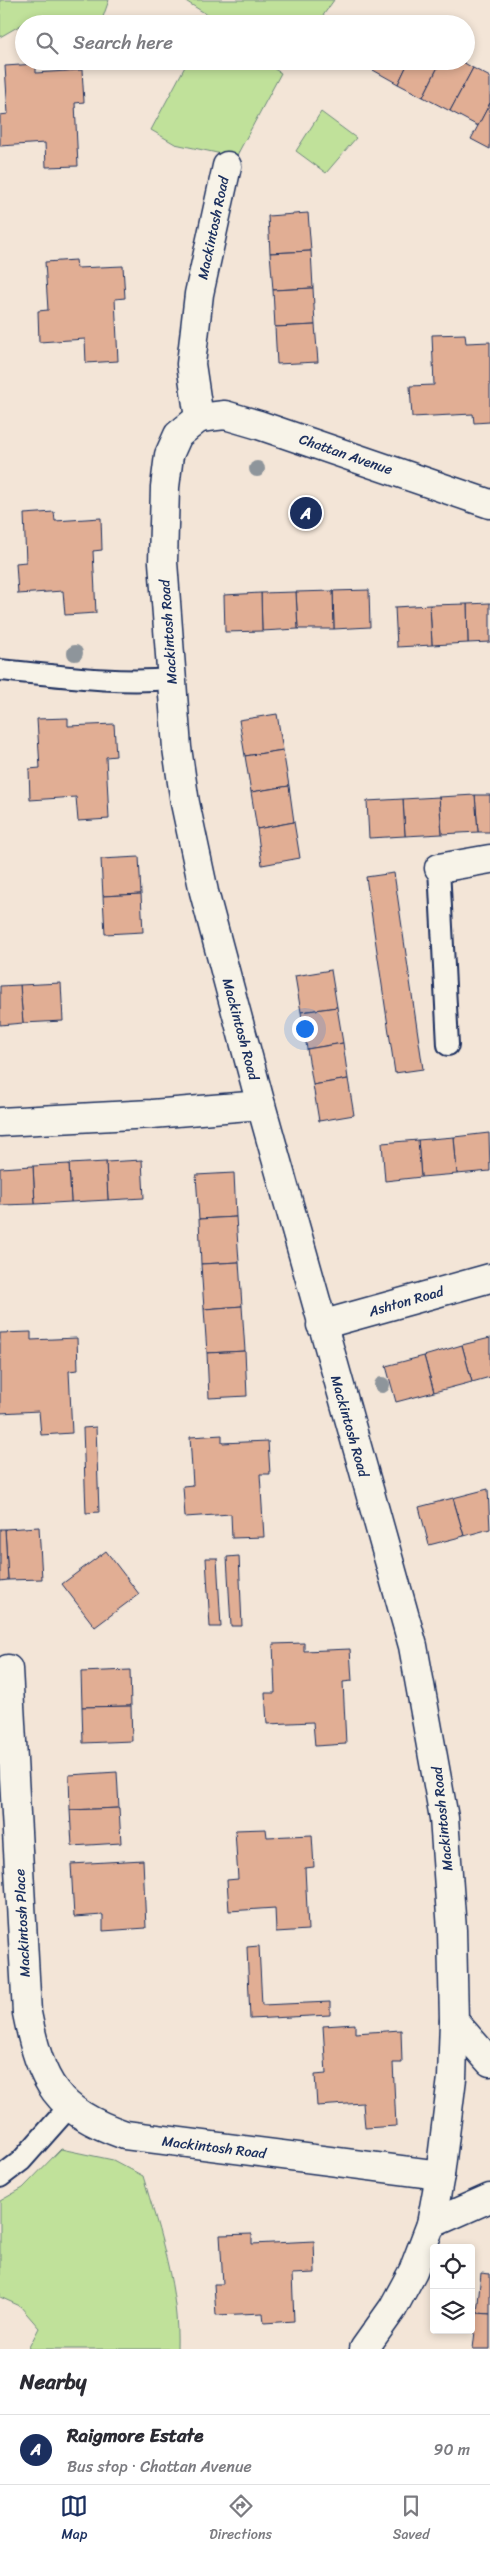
<!DOCTYPE html>
<meta charset="utf-8">
<style>
:root{--surface:#fff;--page:#f2f2f3;--text:#2b2b33;--muted:#7c7c81;--line:#e1e1e2;--accent:#1b2f5e}
body{margin:0;font-family:Sriracha,sans-serif;background:var(--page);color:var(--text)}
.controls{position:absolute;right:15px;bottom:15px;display:grid;overflow:hidden;border-radius:5px;box-shadow:0 2px 8px #0003}
.controls button{width:45px;height:45px;display:grid;place-items:center;padding:0;border:0;border-bottom:1px solid var(--line);background:var(--surface);color:var(--text);font:25px sans-serif}
.you{position:absolute;left:304px;top:1028px;width:18px;height:18px;margin:-12px;border:4px solid #fff;border-radius:50%;background:#1a73e8;box-shadow:0 0 0 8px #1a73e833}
.badge{display:grid;place-items:center;width:32px;height:32px;border-radius:50%;background:var(--accent);color:#fff;font-size:16px;font-weight:700}
.pin{position:absolute;translate:-50% -50%;border:2px solid #fff;box-shadow:0 1px 5px #0006}
.list{margin:0;padding:0;list-style:none}
h2{display:flex;justify-content:space-between;align-items:center;height:65px;margin:0;padding:0 20px;font-size:21px}
h2 small{font-size:16px;font-weight:400;color:var(--muted)}
.list li{display:grid;grid-template-columns:32px 1fr auto;gap:15px;align-items:center;box-sizing:border-box;height:70px;padding:0 20px;border-top:1px solid var(--line)}
.list b{display:block;font-size:19px;white-space:nowrap}
.list p{margin:0;font-size:16px;white-space:nowrap;color:var(--muted)}
.list em{font-size:16px;font-style:normal;color:var(--muted)}
.icon{flex:none;width:28px;height:28px;fill:none;stroke:currentColor;stroke-width:2;stroke-linecap:round;stroke-linejoin:round}
.map{position:relative;flex:none;width:490px;height:2349px;overflow:hidden}
.search{position:absolute;background:var(--surface);box-shadow:0 2px 8px #0003;left:15px;right:15px;top:15px;height:55px;display:flex;align-items:center;gap:12px;box-sizing:border-box;padding:0 18px;border-radius:28px;color:var(--muted);font-size:19px}
.sheet{height:135px;background:var(--surface)}
nav{display:flex;justify-content:space-around;align-items:center;box-sizing:border-box;height:70px;border-top:1px solid var(--line);background:var(--surface);font-size:14px;color:var(--muted)}
nav a{display:grid;justify-items:center;gap:2px}
nav .on{color:var(--accent)}
.map>svg:first-child{display:block}
.green{fill:#c0e19a;stroke:#6e887c}
.building{fill:#e1ae94;stroke:#1b2f5e}
.lines{fill:none;stroke-linecap:round;stroke-linejoin:round}
.service-casing{stroke:#1b2f5e;stroke-width:24}
.minor-casing{stroke:#1b2f5e;stroke-width:31}
.service{stroke:#f7f3e8;stroke-width:20}
.minor{stroke:#f7f3e8;stroke-width:28}
.tree{fill:#8e959b}
.labels{text-anchor:middle;stroke-width:4.5;stroke-linejoin:round;paint-order:stroke}
.street-label{font-size:14px;fill:#1b2f5e;stroke:#f7f3e8}
</style>
<div class="map">
<svg width="490" height="2349" viewBox="0 0 490 2349">
<rect width="100%" height="100%" fill="#f3e5d7"/>
<filter id="ink" filterUnits="userSpaceOnUse"><feTurbulence type="fractalNoise" baseFrequency=".02" numOctaves="2"/><feDisplacementMap in="SourceGraphic" scale="10" xChannelSelector="R" yChannelSelector="G"/><feConvolveMatrix kernelMatrix="1 2 1 2 8 2 1 2 1" color-interpolation-filters="sRGB"/></filter>
<g filter="url(#ink)">
<g class="green">
<path d="M0 0H109L103 17C79 26 57 26 33 18L0 37Z"/>
<path d="M184 0H334L317 24H222Z"/>
<path d="M188 61H261L281 73 236 157 175 144 151 130Z"/>
<path d="M321 112 356 138 326 173 296 151Z"/>
<path d="M61 2149 113 2160 143 2176C160 2233 179 2290 177 2349H28L39 2328 20 2306 0 2297V2201L23 2188Z"/>
</g>
<g class="building">
<path d="M378 61H409L398 84 373 70Z"/>
<path d="M409 61H441L423 97 398 84Z"/>
<path d="M441 61H461L473 68 450 111 423 97Z"/>
<path d="M36 64V73L82 70 84 102 75 103 78 166 46 167 45 143 0 146V115L8 114 5 66Z"/>
<path d="M473 68 490 77V103L478 126 450 111Z"/>
<path d="M490 103V149L471 139Z"/>
<path d="M308 213 311 251 270 253 268 216Z"/>
<path d="M311 251 313 288 273 290 270 253Z"/>
<path d="M76 260 77 268 123 266 125 298 115 299 118 361 86 363 85 339 39 342 38 311 48 310 45 262Z"/>
<path d="M313 288 315 325 275 327 273 290Z"/>
<path d="M315 325 318 362 277 364 275 327Z"/>
<path d="M465 334 466 343 490 342V422L474 423 473 414 412 417 410 386 434 385 432 335Z"/>
<path d="M54 512 55 521 101 518 102 550 93 551 96 613 65 615 63 591 18 594 16 563 26 562 24 514Z"/>
<path d="M369 590 370 627 334 629 333 591Z"/>
<path d="M333 591 334 629H298L296 592Z"/>
<path d="M296 592 298 629 262 631 261 593Z"/>
<path d="M261 593 262 631 225 632 224 595Z"/>
<path d="M490 603V642L468 643 467 604Z"/>
<path d="M467 604 468 643 432 645 430 605Z"/>
<path d="M430 605 432 645 397 647 395 607Z"/>
<path d="M277 714 283 750 245 756 239 720Z"/>
<path d="M68 718V726L114 724 116 756 106 757 109 819 78 821 76 797 30 800 29 769 40 768 37 719Z"/>
<path d="M283 750 289 786 251 792 245 756Z"/>
<path d="M289 786 294 822 257 829 251 792Z"/>
<path d="M475 795H490V832H478Z"/>
<path d="M475 795 478 832 442 834 439 797Z"/>
<path d="M439 797 442 834 405 836 403 799Z"/>
<path d="M403 799 405 836 369 838 367 801Z"/>
<path d="M294 822 300 858 262 865 257 829Z"/>
<path d="M139 857 141 894 103 896 101 859Z"/>
<path d="M394 873 423 1069 395 1073 366 877Z"/>
<path d="M141 894 143 932 105 934 103 896Z"/>
<path d="M331 970 337 1007 301 1012 295 976Z"/>
<path d="M61 983 63 1021 23 1023 20 985Z"/>
<path d="M20 985 23 1023 0 1025V986Z"/>
<path d="M337 1007 343 1043 307 1049 301 1012Z"/>
<path d="M343 1043 348 1079 313 1085 307 1049Z"/>
<path d="M348 1079 354 1115 319 1121 313 1085Z"/>
<path d="M489 1133 490 1171 457 1174 454 1137Z"/>
<path d="M454 1137 457 1174 421 1177 418 1140Z"/>
<path d="M418 1140 421 1177 385 1181 382 1143Z"/>
<path d="M142 1160 144 1198 108 1200 106 1162Z"/>
<path d="M106 1162 108 1200 71 1202 69 1164Z"/>
<path d="M69 1164 71 1202 35 1204 33 1166Z"/>
<path d="M33 1166 35 1204 0 1205V1168Z"/>
<path d="M234 1173 236 1217 199 1219 196 1175Z"/>
<path d="M236 1217 239 1262 201 1264 199 1219Z"/>
<path d="M239 1262 242 1306 204 1309 201 1264Z"/>
<path d="M242 1306 245 1351 207 1353 204 1309Z"/>
<path d="M31 1332V1340L77 1338 78 1370 69 1371 72 1433 41 1435 39 1411 0 1413V1333Z"/>
<path d="M490 1338V1377L472 1382 462 1345Z"/>
<path d="M462 1345 472 1382 434 1392 424 1356Z"/>
<path d="M245 1351 247 1396 209 1398 207 1353Z"/>
<path d="M424 1356 434 1392 396 1402 386 1366Z"/>
<path d="M96 1427 99 1512 86 1513 83 1428Z"/>
<path d="M222 1435V1443L268 1441 270 1474H260L264 1537 232 1538 231 1514 185 1517 183 1486 193 1485 190 1437Z"/>
<path d="M488 1489 490 1529 464 1536 453 1498Z"/>
<path d="M453 1498 464 1536 429 1545 419 1507Z"/>
<path d="M39 1527 42 1579 8 1580 5 1529Z"/>
<path d="M0 1529H5L8 1580 0 1581Z"/>
<path d="M106 1551 139 1594 95 1627 62 1584Z"/>
<path d="M239 1556 242 1626H231L227 1557Z"/>
<path d="M206 1558H217L221 1627H210Z"/>
<path d="M304 1643V1651L350 1649 352 1681 343 1682 346 1744 315 1746 313 1722 267 1724 265 1693H275L273 1644Z"/>
<path d="M130 1670 131 1706 82 1707 81 1672Z"/>
<path d="M131 1706 132 1741 83 1743 82 1707Z"/>
<path d="M117 1772 119 1808 70 1810 69 1775Z"/>
<path d="M119 1808 121 1843 72 1846 70 1810Z"/>
<path d="M266 1829 267 1837 312 1835 314 1867 305 1868 308 1930 276 1932 275 1908 229 1911 227 1880 238 1879 235 1830Z"/>
<path d="M143 1860 146 1928 103 1931V1915L74 1917 71 1864Z"/>
<path d="M259 1946 262 2005 330 2002V2015L250 2019 247 1947Z"/>
<path d="M355 2024V2033L401 2030 402 2063H393L396 2126 365 2128 363 2103 317 2106 315 2075 326 2074 323 2026Z"/>
<path d="M252 2234V2244L314 2241 315 2273 292 2274 294 2321 264 2323 263 2313 216 2315 214 2284H223L220 2235Z"/>
<path d="M481 2273 490 2274V2314L477 2313Z"/>
<path d="M477 2313 490 2314V2349H473Z"/>
</g>
<g class="lines">
<defs>
<g id="service">
<path d="M0 670C56 675 114 684 171 679"/>
<path d="M439 868 448 1045"/>
<path d="M0 2177 21 2161 68 2108"/>
</g>
<g id="minor">
<path d="M199 418 178 435 169 455 165 487 163 562 177 748 185 803 204 892 261 1105 413 1646 444 1818 452 1930 454 2021 452 2078 440 2175 431 2224 413 2271 393 2308 364 2349"/>
<path d="M199 418 225 415 259 425 490 504"/>
<path d="M199 418 191 364 199 294 227 166"/>
<path d="M439 868 490 859"/>
<path d="M0 1122 152 1114 261 1105"/>
<path d="M321 1325 490 1278"/>
<path d="M8 1669 27 2013C41 2083 56 2111 125 2135L440 2175"/>
<path d="M454 2021 490 2062"/>
<path d="M431 2224 490 2198"/>
</g>
</defs>
<use href="#service" class="service-casing"/>
<use href="#minor" class="minor-casing"/>
<use href="#service" class="service"/>
<use href="#minor" class="minor"/>
</g>
<g class="tree">
<circle cx="257" cy="469" r="8"/>
<circle cx="75" cy="653" r="8"/>
<circle cx="382" cy="1385" r="8"/>
</g>
</g>
<g class="labels">
<g class="street-label">
<text transform="translate(213 228) rotate(-78)" y="5">Mackintosh Road</text>
<text transform="translate(346 454) rotate(19)" y="5">Chattan Avenue</text>
<text transform="translate(168 632) rotate(-94)" y="5">Mackintosh Road</text>
<text transform="translate(241 1029) rotate(75)" y="5">Mackintosh Road</text>
<text transform="translate(406 1301) rotate(-16)" y="5">Ashton Road</text>
<text transform="translate(350 1426) rotate(74)" y="5">Mackintosh Road</text>
<text transform="translate(442 1819) rotate(-96)" y="5">Mackintosh Road</text>
<text transform="translate(22 1923) rotate(-93)" y="5">Mackintosh Place</text>
<text transform="translate(214 2147) rotate(7)" y="5">Mackintosh Road</text>
</g>
</g>
</svg>
<div class="controls">
<button><svg class="icon" aria-label="locate" viewBox="0 0 24 24"><circle cx="12" cy="12" r="6"/><path d="M12 2v4M12 18v4M2 12h4M18 12h4"/></svg></button>
<button><svg class="icon" aria-label="layers" viewBox="0 0 24 24"><path d="M12 4l9 5-9 5-9-5zM3 14l9 5 9-5"/></svg></button>
</div>
<div class="you"></div>
<div class="pin badge" style="left:306px;top:513px">A</div>
<div class="search"><svg class="icon" aria-label="search" viewBox="0 0 24 24"><circle cx="10" cy="10" r="6"/><path d="M15 15l6 6"/></svg>Search here</div>
</div>
<section class="sheet">
<h2>Nearby<small></small></h2>
<ul class="list">
<li><span class="badge">A</span><div><b>Raigmore Estate</b><p>Bus stop · Chattan Avenue</p></div><em>90 m</em></li>
</ul>
</section>
<nav>
<a class="on"><svg class="icon" aria-label="map" viewBox="0 0 24 24"><path d="M3 6l6-2 6 2 6-2v14l-6 2-6-2-6 2zM9 4v14M15 6v14"/></svg>Map</a>
<a><svg class="icon" aria-label="directions" viewBox="0 0 24 24"><path d="M12 3l9 9-9 9-9-9zM9 14v-3h6M13 9l2 2-2 2"/></svg>Directions</a>
<a><svg class="icon" aria-label="saved" viewBox="0 0 24 24"><path d="M7 4h10v16l-5-4-5 4z"/></svg>Saved</a>
</nav>
